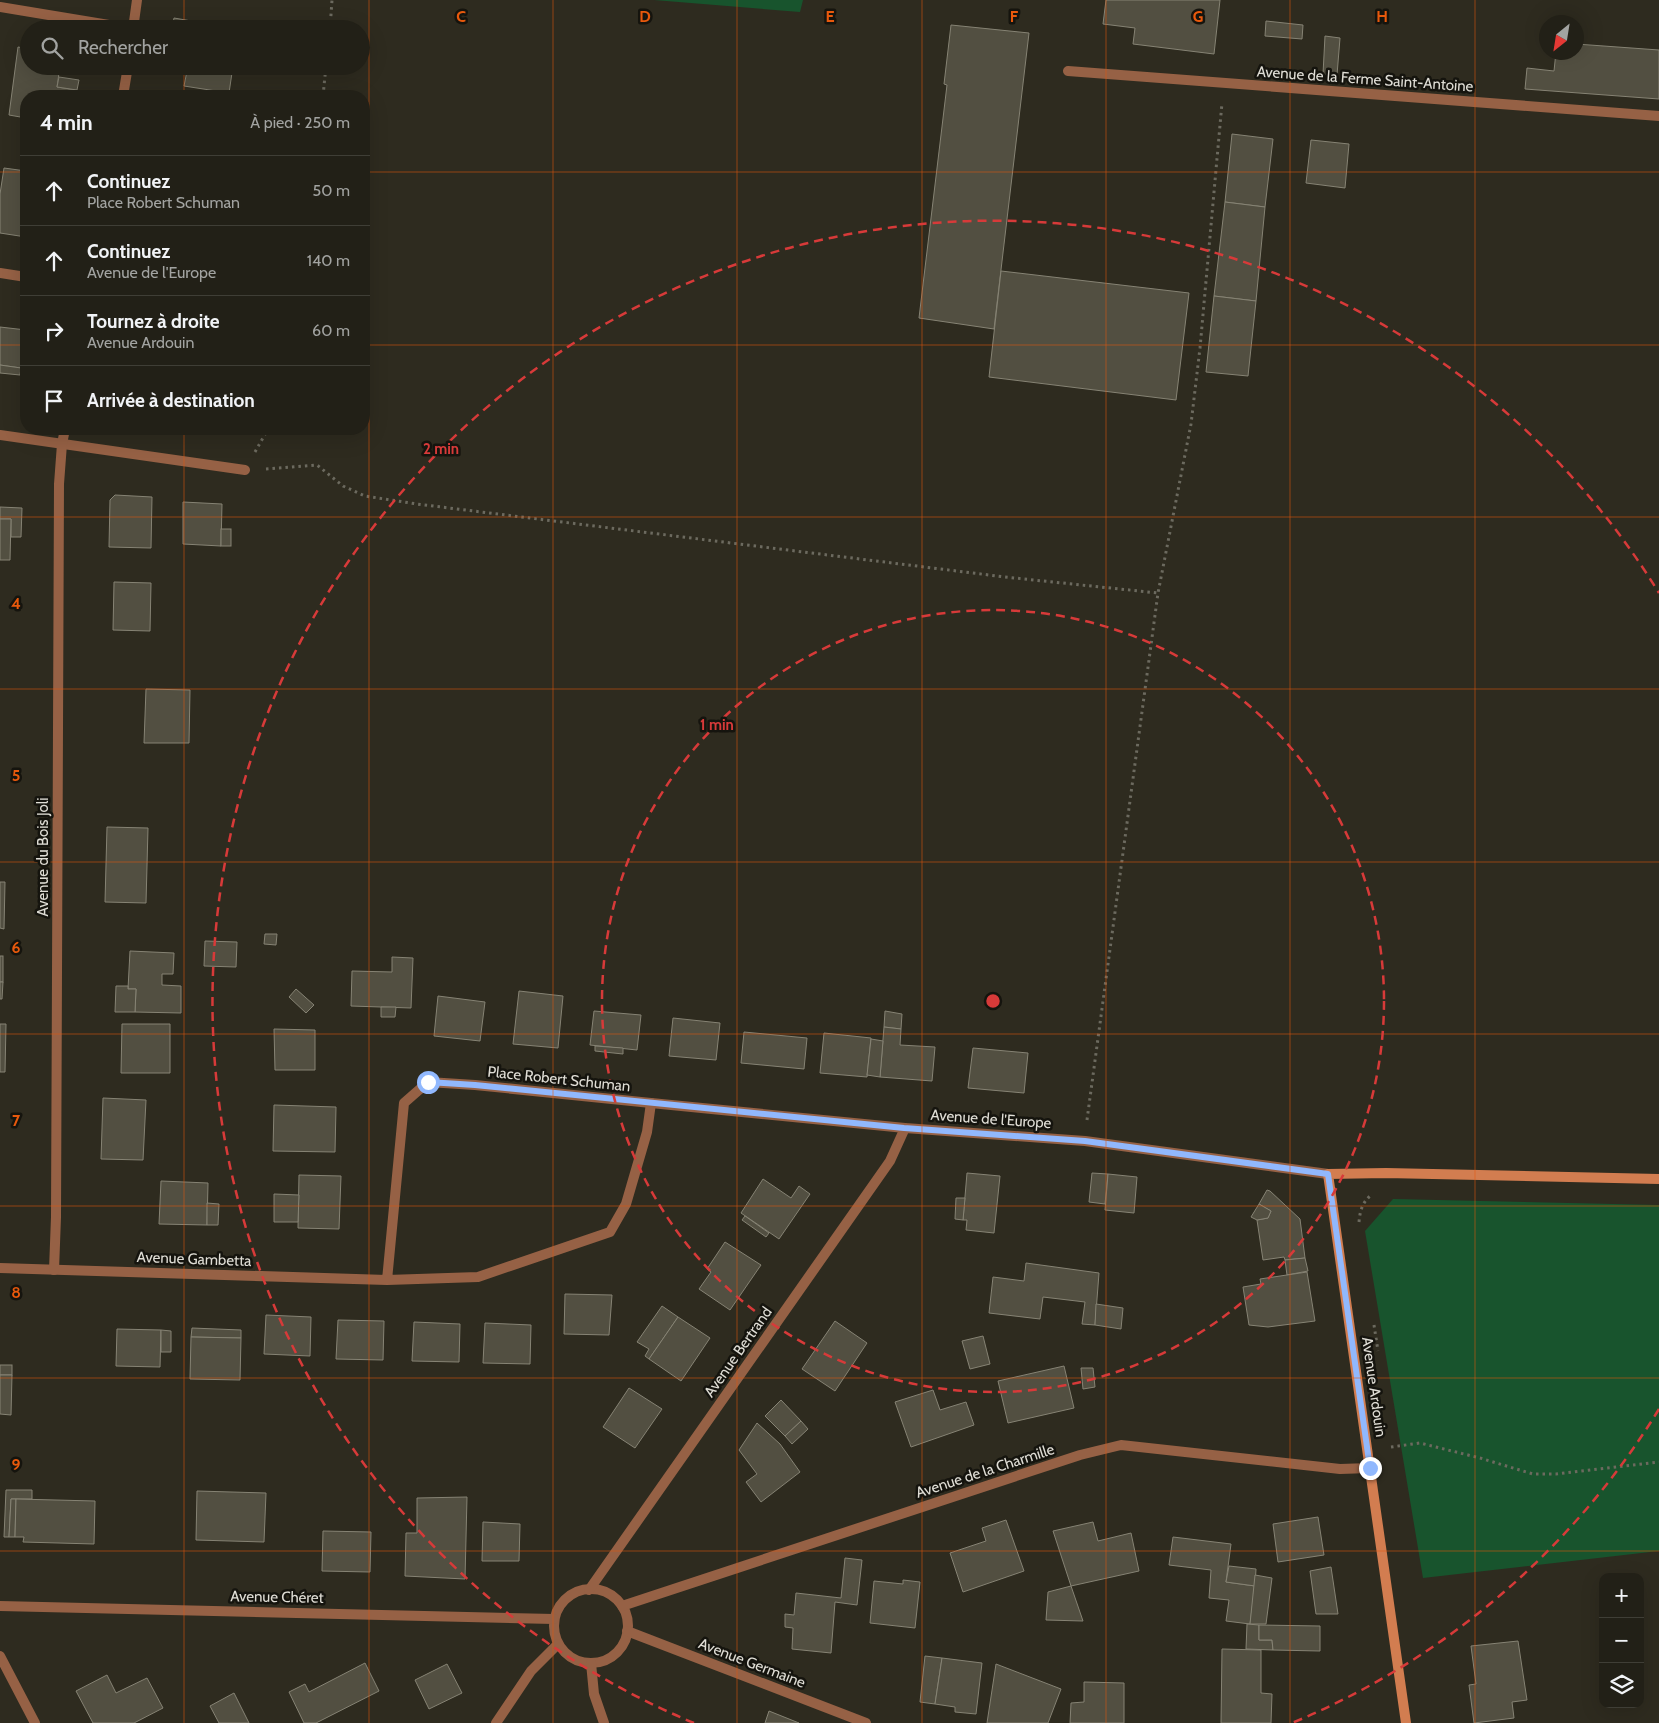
<!DOCTYPE html>
<html lang="fr">
<meta charset="utf-8">
<style>
:root{--surface:#222017;--page:#2a2820;--text:#f1f3f6;--muted:#a2a3a1;--line:#3f3e36}
body{margin:0;font-family:Cabin,sans-serif;background:var(--page);color:var(--text)}
.controls{position:absolute;right:15px;bottom:15px;display:grid;overflow:hidden;border-radius:10px;box-shadow:0 5px 20px #0002}
.controls button{width:45px;height:45px;display:grid;place-items:center;padding:0;border:0;border-bottom:1px solid var(--line);background:var(--surface);color:var(--text);font:25px sans-serif}
.compass{position:absolute;left:1539px;top:15px;width:45px;height:45px;border-radius:50%;background:var(--surface);box-shadow:0 5px 20px #0002;rotate:210deg}
.stop{position:absolute;width:15px;height:15px;margin:-11px;border:4px solid #91b8fd;border-radius:50%;background:#fff}
.stop.end{background:#91b8fd;border-color:#fff;box-shadow:0 1px 5px #0008}
.list{margin:0;padding:0;list-style:none}
h2{display:flex;justify-content:space-between;align-items:center;height:65px;margin:0;padding:0 20px;font-size:21px}
h2 small{font-size:16px;font-weight:400;color:var(--muted)}
.list li{display:grid;grid-template-columns:32px 1fr auto;gap:15px;align-items:center;box-sizing:border-box;height:70px;padding:0 20px;border-top:1px solid var(--line)}
.list b{display:block;font-size:19px;white-space:nowrap}
.list p{margin:0;font-size:16px;white-space:nowrap;color:var(--muted)}
.list em{font-size:16px;font-style:normal;color:var(--muted)}
.icon{flex:none;width:28px;height:28px;fill:none;stroke:currentColor;stroke-width:2;stroke-linecap:round;stroke-linejoin:round}
.map{position:relative;flex:none;width:1659px;height:1723px;overflow:hidden}
.search{position:absolute;background:var(--surface);box-shadow:0 5px 20px #0002;left:20px;top:20px;width:350px;height:55px;display:flex;align-items:center;gap:12px;box-sizing:border-box;padding:0 18px;border-radius:28px;color:var(--muted);font-size:19px}
.panel{position:absolute;background:var(--surface);box-shadow:0 5px 20px #0002;left:20px;top:90px;width:350px;height:345px;border-radius:20px}
.map>svg:first-child{display:block}
.green{fill:#18542d}
.building{fill:#524f41;stroke:#868374}
.lines{fill:none;stroke-linecap:round;stroke-linejoin:round}
.path{stroke:#6c6a5f;stroke-width:3;stroke-dasharray:2.5 4;stroke-linecap:butt}
.lane{stroke:#966145;stroke-width:10}
.street{stroke:#966145;stroke-width:10}
.secondary{stroke:#d27d50;stroke-width:10}
.route{stroke:#91b8fd;stroke-width:6}
.grid{fill:none;stroke:#e8590c;stroke-width:1;stroke-opacity:0.55}
.ring{fill:none;stroke:#d73a39;stroke-width:2.5;stroke-dasharray:9 6}
.labels{text-anchor:middle;stroke-width:5;stroke-linejoin:round;paint-order:stroke}
.street-label{font-size:15px;fill:#e0ded6;stroke:#15140e}
.grid-label{font-size:16px;text-anchor:middle;font-weight:bold;fill:#e8590c;stroke:#15140e;stroke-width:5;stroke-linejoin:round;paint-order:stroke}
.centre{fill:#d73a39;stroke:#15140e;stroke-width:2.5}
.ring-label{font-size:15px;text-anchor:middle;font-weight:bold;fill:#d73a39;stroke:#15140e;stroke-width:5;stroke-linejoin:round;paint-order:stroke}
</style>
<div class="map">
<svg width="1659" height="1723" viewBox="0 0 1659 1723">
<rect width="100%" height="100%" fill="#2e2b1f"/>
<g class="green">
<path d="M654 0H803L800 12Z"/>
<path d="M1393 1199 1659 1205V1551L1423 1578 1365 1231Z"/>
</g>
<g class="building">
<path d="M1106 0H1220L1214 54 1133 44 1135 28 1103 24Z"/>
<path d="M174 18 238 29H172Z"/>
<path d="M1266 21 1303 25 1302 39 1265 36Z"/>
<path d="M951 25 1029 33 994 329 919 318 947 85 944 84Z"/>
<path d="M1325 36 1340 38 1337 75 1323 74Z"/>
<path d="M1576 44 1659 50V99L1525 89 1527 68 1554 71 1556 52H1576Z"/>
<path d="M18 47 29 49V66H60L57 87 77 90 76 96H26V118L9 115Z"/>
<path d="M188 66H233L229 93 184 86Z"/>
<path d="M59 77 79 80 77 90 57 87Z"/>
<path d="M1232 134 1273 139 1265 207 1225 202Z"/>
<path d="M1311 140 1349 144 1345 188 1306 183Z"/>
<path d="M4 168 26 171V237L0 233V194Z"/>
<path d="M1225 202 1265 207 1256 301 1214 296Z"/>
<path d="M1001 271 1189 293 1176 400 989 377Z"/>
<path d="M1214 296 1256 301 1248 376 1206 372Z"/>
<path d="M0 327 26 330V377L20 375 21 368 0 365Z"/>
<path d="M0 365 21 368 20 375 0 373Z"/>
<path d="M115 495 152 497 151 548 109 547 110 500Z"/>
<path d="M183 502 222 504 221 546 183 544Z"/>
<path d="M0 507 22 508 21 537H11V519H0Z"/>
<path d="M0 519H11L10 560H0Z"/>
<rect x="221" y="529" width="10" height="17"/>
<path d="M114 582 151 583 150 631 113 630Z"/>
<path d="M146 689 190 690 189 743H144Z"/>
<path d="M107 827 148 828 146 903 105 902Z"/>
<path d="M0 882H5L4 929 0 928Z"/>
<path d="M265 934H277L276 945 264 944Z"/>
<path d="M205 941 237 942 236 967 204 966Z"/>
<path d="M130 951 174 953 173 974H162V985L181 986V1013L135 1012 136 989H128Z"/>
<rect x="0" y="956" width="3" height="26"/>
<path d="M392 957 413 958 411 1008 351 1006 352 971 392 972Z"/>
<path d="M0 982H3L2 999H0Z"/>
<path d="M116 986H128V989H136L135 1012H115Z"/>
<path d="M296 989 314 1005 306 1013 289 997Z"/>
<path d="M519 991 563 996 558 1048 513 1044Z"/>
<path d="M438 996 485 1002 480 1041 434 1036Z"/>
<path d="M381 1007H396L395 1017H381Z"/>
<path d="M594 1011 641 1015 637 1050 590 1045Z"/>
<path d="M885 1011 902 1014 901 1029 884 1027Z"/>
<path d="M673 1018 720 1023 716 1060 669 1056Z"/>
<path d="M0 1024H6L5 1072H0Z"/>
<path d="M122 1024H170V1073H121Z"/>
<path d="M884 1027 901 1029 900 1045 935 1047 932 1081 880 1077Z"/>
<path d="M274 1029 315 1030V1070H275Z"/>
<path d="M744 1032 807 1038 804 1069 741 1063Z"/>
<path d="M824 1033 871 1038 867 1077 820 1073Z"/>
<path d="M871 1039 883 1041 880 1077 867 1075Z"/>
<path d="M595 1046 623 1048V1054L595 1051Z"/>
<path d="M973 1048 1028 1053 1024 1093 968 1088Z"/>
<path d="M103 1098 146 1100 143 1160 101 1159Z"/>
<path d="M274 1105 336 1107 335 1152 273 1151Z"/>
<path d="M967 1173 1000 1176 994 1233 966 1230 967 1220H963Z"/>
<path d="M1092 1173 1108 1174 1105 1204 1089 1202Z"/>
<path d="M1108 1174 1137 1177 1134 1213 1105 1210Z"/>
<path d="M299 1175 341 1176 339 1229 298 1228Z"/>
<path d="M763 1179 791 1198 799 1186 810 1194 779 1239 741 1213Z"/>
<path d="M161 1181 208 1183 207 1225 159 1224Z"/>
<path d="M1267 1190 1270 1191 1300 1219 1305 1258 1285 1260 1284 1257 1263 1260 1257 1220 1268 1218 1271 1211 1259 1204Z"/>
<path d="M274 1194 299 1195 298 1222H274Z"/>
<path d="M956 1198H965L963 1220 955 1219Z"/>
<path d="M207 1203 219 1204 218 1225H207Z"/>
<path d="M1259 1204 1271 1211 1268 1218 1257 1220 1251 1217Z"/>
<path d="M745 1216 769 1233 766 1237 742 1220Z"/>
<path d="M725 1242 761 1265 730 1310 699 1289 711 1272 707 1269Z"/>
<path d="M1305 1258 1308 1271 1287 1275 1285 1260Z"/>
<path d="M1026 1263 1099 1273 1095 1325 1082 1324 1085 1302 1043 1297 1040 1319 989 1313 993 1277 1024 1281Z"/>
<path d="M1307 1272 1315 1321 1268 1327 1249 1325 1243 1287 1261 1284 1260 1279Z"/>
<path d="M565 1294 612 1295 609 1335 564 1334Z"/>
<path d="M1096 1304 1123 1308 1121 1329 1095 1325Z"/>
<path d="M662 1306 678 1317 649 1359 645 1356 649 1349 637 1342Z"/>
<path d="M266 1315 311 1317 310 1356 264 1354Z"/>
<path d="M678 1317 710 1338 681 1381 649 1359Z"/>
<path d="M338 1320 384 1321 383 1360 336 1359Z"/>
<path d="M835 1321 867 1343 835 1391 802 1369Z"/>
<path d="M414 1322 460 1324 459 1362 412 1361Z"/>
<path d="M485 1323 531 1325 530 1364 483 1363Z"/>
<path d="M192 1328 241 1330V1338L191 1337Z"/>
<path d="M117 1329 161 1330 160 1367 116 1366Z"/>
<path d="M161 1330 171 1331V1352H161Z"/>
<path d="M983 1336 990 1364 970 1369 962 1341Z"/>
<path d="M191 1337 241 1338 240 1380 190 1379Z"/>
<rect x="0" y="1365" width="12" height="10"/>
<path d="M1064 1366 1074 1408 1008 1423 998 1381Z"/>
<path d="M1081 1368H1093L1095 1387 1083 1389Z"/>
<path d="M0 1375H12L11 1415 0 1414Z"/>
<path d="M629 1388 662 1409 635 1448 603 1427Z"/>
<path d="M933 1390 940 1410 966 1402 974 1425 911 1447 895 1402Z"/>
<path d="M781 1400 801 1421 785 1436 765 1416Z"/>
<path d="M801 1421 808 1429 792 1444 785 1436Z"/>
<path d="M757 1423 780 1444 800 1472 761 1502 746 1482 757 1474 739 1450Z"/>
<path d="M6 1490H32V1499H11L9 1537H4Z"/>
<path d="M197 1491 266 1493 264 1542 196 1540Z"/>
<path d="M467 1497 465 1579 405 1576 406 1533H417V1498Z"/>
<path d="M11 1499H16L15 1537H9Z"/>
<path d="M16 1499 95 1501 94 1544 23 1542 24 1537H15Z"/>
<path d="M1318 1517 1324 1555 1278 1562 1273 1524Z"/>
<path d="M1006 1520 1024 1571 963 1592 950 1553 986 1541 982 1528Z"/>
<path d="M483 1522 520 1524 519 1561H482Z"/>
<path d="M1093 1522 1098 1541 1131 1533 1139 1571 1071 1586 1053 1531Z"/>
<path d="M323 1531 371 1532 370 1572 322 1571Z"/>
<path d="M1173 1537 1231 1544 1226 1582 1255 1586 1250 1624 1226 1621 1229 1600 1209 1598 1211 1570 1169 1565Z"/>
<path d="M845 1558 862 1560 857 1605 835 1602 831 1653 792 1649 793 1628 785 1627V1614L794 1615 796 1593 841 1598Z"/>
<path d="M1229 1566 1256 1569 1255 1586 1226 1582Z"/>
<path d="M1331 1567 1338 1614H1316L1310 1571Z"/>
<path d="M1255 1575 1272 1578 1266 1624H1250Z"/>
<path d="M903 1580 920 1582 915 1628 870 1623 874 1581 903 1584Z"/>
<path d="M1071 1586 1083 1621 1046 1620 1048 1592Z"/>
<path d="M1247 1624 1259 1625V1640H1272L1273 1650 1246 1649Z"/>
<path d="M1259 1625 1320 1626V1651L1273 1650 1272 1640H1259Z"/>
<path d="M1518 1641 1527 1700 1512 1702 1514 1718 1474 1723 1469 1685 1476 1684 1471 1646Z"/>
<path d="M1222 1649 1261 1650V1693L1272 1694 1271 1723H1221Z"/>
<path d="M925 1656 942 1658 935 1704 920 1702Z"/>
<path d="M942 1658 982 1663 976 1714 955 1712V1707L935 1704Z"/>
<path d="M365 1663 379 1691 316 1723H304L289 1692 305 1684 309 1692Z"/>
<path d="M447 1664 462 1693 429 1709 415 1680Z"/>
<path d="M996 1664 1061 1689 1048 1723H987Z"/>
<path d="M107 1675 116 1693 147 1678 163 1708 134 1723H93L76 1691Z"/>
<path d="M1084 1682 1124 1683V1723H1070L1071 1703 1084 1702Z"/>
<path d="M234 1693 249 1723H219L210 1706Z"/>
<path d="M769 1711 799 1723H765Z"/>
</g>
<g class="lines">
<g class="path">
<path d="M330 29 332 0"/>
<path d="M323 96 326 66"/>
<path d="M255 452 268 429"/>
<path d="M266 469 317 465 343 486 365 496 417 504 1005 577 1158 593"/>
<path d="M1087 1120 1158 593 1191 424 1200 348 1222 103"/>
<path d="M1359 1222C1360 1211 1362 1203 1371 1195"/>
<path d="M1374 1325 1378 1351"/>
<path d="M1391 1447 1420 1443 1480 1458 1533 1474H1556L1659 1462"/>
</g>
<g class="lane">
<path d="M0 7 133 29"/>
<path d="M0 273 26 277"/>
</g>
<g class="street">
<path d="M133 29 137 0"/>
<path d="M1068 71 1659 116"/>
<path d="M123 96 128 66"/>
<path d="M0 435 245 470"/>
<path d="M651 1103 905 1128 1085 1141 1328 1174"/>
<path d="M0 1268 387 1280 478 1277 610 1232 626 1204 647 1132 651 1103 475 1085 428 1082 404 1103 387 1280"/>
<path d="M54 1270 56 1217 59 484 62 444 65 429"/>
<circle cx="591" cy="1626" r="37"/>
<path d="M589 1590 890 1161 905 1128"/>
<path d="M0 1606 554 1619"/>
<path d="M622 1606 1080 1455 1121 1445 1340 1469 1370 1468"/>
<path d="M627 1631 866 1723"/>
<path d="M0 1656 35 1723"/>
<path d="M591 1663 594 1694 604 1723"/>
<path d="M496 1723 531 1671 558 1644"/>
</g>
<path class="secondary" d="M1406 1723 1328 1174 1386 1173 1659 1179"/>
</g>
<g class="lines">
<path class="route" d="M428 1082 475 1085 904 1128 1085 1141 1328 1174 1370 1468"/>
</g>
<path class="grid" d="M184 0V29M369 0V1723M553 0V1723M737 0V1723M922 0V1723M1106 0V1723M1290 0V1723M1475 0V1723M184 66V96M0 172H26M364 172H1659M0 345H26M364 345H1659M184 429V1723M0 517H1659M0 689H1659M0 862H1659M0 1034H1659M0 1206H1659M0 1378H1659M0 1551H1659"/>
<g class="ring">
<circle cx="993" cy="1001" r="391"/>
<path d="M1659 1409A781 781 0 0 1 1292 1723M694 1723A781 781 0 1 1 1659 593"/>
</g>
<g class="labels">
<g class="street-label">
<text transform="translate(1365 79) rotate(4)" y="5">Avenue de la Ferme Saint-Antoine</text>
<text transform="translate(43 857) rotate(-90)" y="5">Avenue du Bois Joli</text>
<text transform="translate(559 1079) rotate(6)" y="5">Place Robert Schuman</text>
<text transform="translate(991 1119) rotate(4)" y="5">Avenue de l'Europe</text>
<text transform="translate(194 1259) rotate(2)" y="5">Avenue Gambetta</text>
<text transform="translate(738 1352) rotate(-55)" y="5">Avenue Bertrand</text>
<text transform="translate(1374 1387) rotate(82)" y="5">Avenue Ardouin</text>
<text transform="translate(985 1471) rotate(-18)" y="5">Avenue de la Charmille</text>
<text transform="translate(277 1597) rotate(1)" y="5">Avenue Chéret</text>
<text transform="translate(752 1663) rotate(21)" y="5">Avenue Germaine</text>
</g>
</g>
<g class="grid-label">
<text x="461" y="22">C</text>
<text x="645" y="22">D</text>
<text x="830" y="22">E</text>
<text x="1014" y="22">F</text>
<text x="1198" y="22">G</text>
<text x="1382" y="22">H</text>
<text x="16" y="609">4</text>
<text x="16" y="781">5</text>
<text x="16" y="953">6</text>
<text x="16" y="1126">7</text>
<text x="16" y="1298">8</text>
<text x="16" y="1470">9</text>
</g>
<circle cx="993" cy="1001" r="8" class="centre"/>
<g class="ring-label">
<text x="441" y="454">2 min</text>
<text x="717" y="730">1 min</text>
</g>
</svg>
<div class="controls">
<button>+</button>
<button>−</button>
<button><svg class="icon" aria-label="layers" viewBox="0 0 24 24"><path d="M12 4l9 5-9 5-9-5zM3 14l9 5 9-5"/></svg></button>
</div>
<svg class="compass" viewBox="-18 -18 36 36"><path d="M0-13l5 13h-10z" fill="#e53935"/><path d="M0 13l5-13h-10z" fill="#a2a3a1"/></svg>
<div class="stop" style="left:428px;top:1082px"></div>
<div class="stop end" style="left:1370px;top:1468px"></div>
<div class="search"><svg class="icon" aria-label="search" viewBox="0 0 24 24"><circle cx="10" cy="10" r="6"/><path d="M15 15l6 6"/></svg>Rechercher</div>
<section class="panel">
<h2>4 min<small>À pied · 250 m</small></h2>
<ul class="list">
<li><svg class="icon" aria-label="ahead" viewBox="0 0 24 24"><path d="M12 20V5M6 11l6-6 6 6"/></svg><div><b>Continuez</b><p>Place Robert Schuman</p></div><em>50 m</em></li>
<li><svg class="icon" aria-label="ahead" viewBox="0 0 24 24"><path d="M12 20V5M6 11l6-6 6 6"/></svg><div><b>Continuez</b><p>Avenue de l'Europe</p></div><em>140 m</em></li>
<li><svg class="icon" aria-label="right" viewBox="0 0 24 24"><path d="M7 20v-9h11M14 6l5 5-5 5"/></svg><div><b>Tournez à droite</b><p>Avenue Ardouin</p></div><em>60 m</em></li>
<li><svg class="icon" aria-label="arrive" viewBox="0 0 24 24"><path d="M6 21V4h12l-3 4 3 4H6"/></svg><div><b>Arrivée à destination</b></div></li>
</ul>
</section>
</div>
